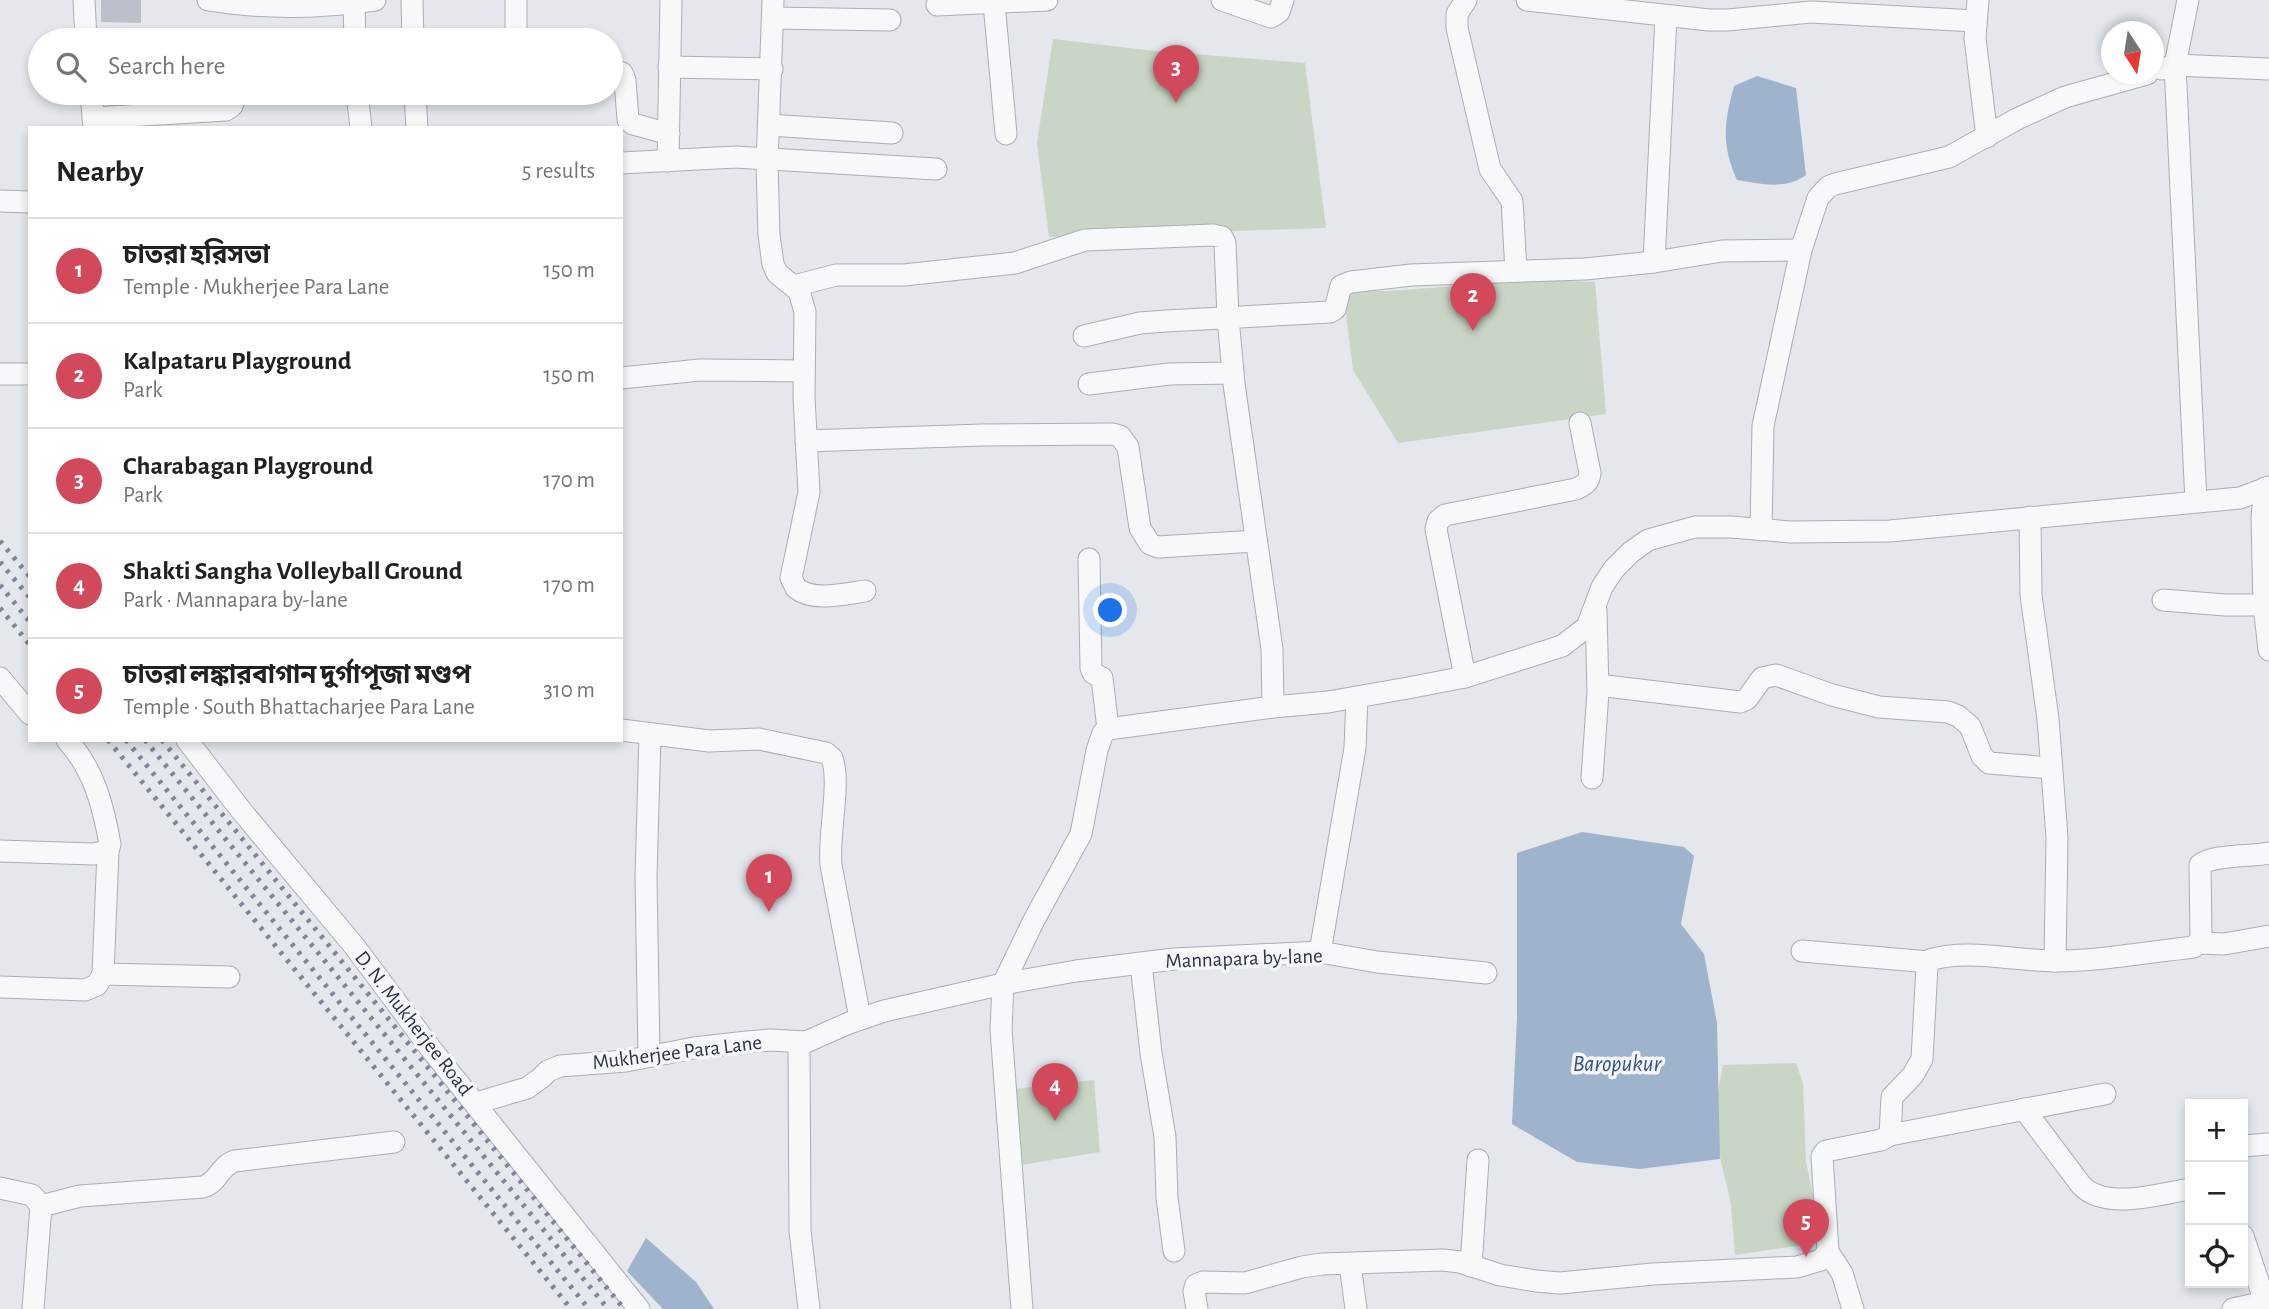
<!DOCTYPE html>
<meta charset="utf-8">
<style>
:root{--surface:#fff;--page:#f6f6f6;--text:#202124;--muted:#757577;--line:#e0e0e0;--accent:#d1495b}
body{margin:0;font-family:"Alegreya Sans","Noto Sans Bengali",sans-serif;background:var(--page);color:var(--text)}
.controls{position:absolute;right:21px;bottom:21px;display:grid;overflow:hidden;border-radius:0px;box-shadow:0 4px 10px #0003}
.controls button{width:63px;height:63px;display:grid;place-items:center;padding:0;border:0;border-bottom:2px solid var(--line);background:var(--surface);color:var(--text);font:35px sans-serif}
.compass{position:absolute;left:2101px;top:21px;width:63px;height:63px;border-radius:50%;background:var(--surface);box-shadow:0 4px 10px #0003;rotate:168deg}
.you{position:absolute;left:1111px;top:611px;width:24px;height:24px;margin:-18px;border:5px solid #fff;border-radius:50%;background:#1a73e8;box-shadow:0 0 0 10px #1a73e833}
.badge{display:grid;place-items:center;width:46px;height:46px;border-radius:50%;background:var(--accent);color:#fff;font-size:23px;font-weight:700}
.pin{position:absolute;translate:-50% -58px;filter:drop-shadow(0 2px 4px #0008)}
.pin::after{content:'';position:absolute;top:37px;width:24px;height:21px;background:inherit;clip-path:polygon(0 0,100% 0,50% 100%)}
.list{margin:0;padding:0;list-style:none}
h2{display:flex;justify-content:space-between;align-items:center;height:91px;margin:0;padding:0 28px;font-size:30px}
h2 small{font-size:23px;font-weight:400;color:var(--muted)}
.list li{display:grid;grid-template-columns:46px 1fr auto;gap:21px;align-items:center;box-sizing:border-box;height:105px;padding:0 28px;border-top:2px solid var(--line)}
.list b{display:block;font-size:26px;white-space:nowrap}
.list p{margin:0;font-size:23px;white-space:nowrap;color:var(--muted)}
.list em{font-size:23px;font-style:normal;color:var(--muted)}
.icon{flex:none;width:38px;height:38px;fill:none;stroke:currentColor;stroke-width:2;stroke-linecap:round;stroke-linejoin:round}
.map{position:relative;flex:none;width:2269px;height:1309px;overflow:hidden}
.search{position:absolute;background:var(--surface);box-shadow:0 4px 10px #0003;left:28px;top:28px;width:595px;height:77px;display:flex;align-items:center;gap:18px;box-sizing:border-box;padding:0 24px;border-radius:38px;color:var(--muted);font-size:26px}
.panel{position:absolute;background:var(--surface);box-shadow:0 4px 10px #0003;left:28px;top:126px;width:595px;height:616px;border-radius:0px}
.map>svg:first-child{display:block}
.green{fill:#c9d6c5}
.water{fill:#9fb4cc}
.building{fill:#bbc0ca}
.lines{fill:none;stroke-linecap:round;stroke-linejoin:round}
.minor-casing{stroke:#a9aeb7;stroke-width:23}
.minor{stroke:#f7f8fa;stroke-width:21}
.rail{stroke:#7d8696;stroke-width:5;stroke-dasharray:3.5 7;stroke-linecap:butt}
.labels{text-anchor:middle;stroke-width:7;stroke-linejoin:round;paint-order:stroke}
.street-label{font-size:21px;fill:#2b3445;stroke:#f4f6f9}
.water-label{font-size:23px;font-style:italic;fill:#34527a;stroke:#f4f6f9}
</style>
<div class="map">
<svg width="2269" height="1309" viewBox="0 0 2269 1309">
<rect width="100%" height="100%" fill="#e4e7ec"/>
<g class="green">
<path d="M1053 39 1155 51 1305 63 1326 228 1049 237 1037 143Z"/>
<path d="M1536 280 1595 282 1606 414 1398 443 1353 370 1343 291H1389Z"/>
<path d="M1796 1063 1803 1083 1806 1162 1823 1242 1735 1255 1731 1204 1712 1123 1723 1065Z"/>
<path d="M1094 1080 1100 1152 1021 1165 1006 1090Z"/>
</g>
<g class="water">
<path d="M1757 76 1796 88 1806 175C1785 190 1761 184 1737 180 1721 144 1724 123 1734 86Z"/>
<path d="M1582 832 1684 847 1694 856 1681 924 1704 954 1717 1023 1720 1159 1640 1169 1577 1162 1512 1124 1517 1018V853Z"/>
<path d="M646 1238 696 1282 714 1309H663L627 1271Z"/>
</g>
<path class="building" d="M101 0H141V23L101 22Z"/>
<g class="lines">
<defs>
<g id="minor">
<path d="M84 0 86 40"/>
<path d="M208 0C263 9 320 8 375 0"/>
<path d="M412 0 413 40"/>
<path d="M773 0 767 164 769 235 773 264 777 273 799 291 805 312 804 397 809 492 791 578 796 588C813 602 845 594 865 591"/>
<path d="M1222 0 1271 17 1279 12 1283 0"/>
<path d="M1466 0 1457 14V28L1490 169 1512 201 1516 271"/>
<path d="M1527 0 1709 20H1728L1811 12 1975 21"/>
<path d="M1978 0 1975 38 1987 137"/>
<path d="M2188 0 2175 65 2196 502"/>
<path d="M354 3 355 40"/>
<path d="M994 3 1006 134"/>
<path d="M937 5 1047 0"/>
<path d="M773 18 890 20"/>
<path d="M516 40V0"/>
<path d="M669 67 772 69"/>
<path d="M611 69 622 73 625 80 628 120 633 124 669 134"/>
<path d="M2162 69 2175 65 2269 69"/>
<path d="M91 93 94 128"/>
<path d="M357 93 361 128"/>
<path d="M415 93 417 128"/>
<path d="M93 118 226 110 232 106 236 93"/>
<path d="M769 125 892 133"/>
<path d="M668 161 671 0"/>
<path d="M621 163 736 157 936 169"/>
<path d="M0 201 30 202"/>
<path d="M1654 262 1666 16"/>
<path d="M794 286 836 275H904L1015 263 1085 240 1213 235 1222 237 1225 243 1228 318 1234 384 1272 649 1273 707"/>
<path d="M1084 336 1140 323 1166 321 1330 312 1335 309 1341 286 1351 282 1411 275 1585 269 1654 262 1722 251 1801 250"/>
<path d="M0 374H30"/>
<path d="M621 378 700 370 804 371"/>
<path d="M1089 384 1169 374 1233 373"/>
<path d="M806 441 982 435 1113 434 1120 436 1128 447 1140 528 1150 544 1158 547 1256 541"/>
<path d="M2265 488 2262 517 2264 605 2269 650"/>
<path d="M2030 517 2031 595 2048 719 2057 837 2055 961"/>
<path d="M1761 530 1763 426 1801 250 1818 198 1828 187 1835 184 1949 157 2017 119 2065 97 2147 74"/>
<path d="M1089 559 1091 668 1093 673 1102 678 1108 729"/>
<path d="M2163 600 2225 605H2264"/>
<path d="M1465 677 1436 529 1438 521 1445 515 1576 489C1584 485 1589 483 1590 473L1580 423"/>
<path d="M0 678 30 714"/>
<path d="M1598 685 1740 702 1747 699 1762 678 1776 675 1832 695 1879 707 1948 712 1958 716 1970 726 1982 756 1989 763 2051 768"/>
<path d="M621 730 709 741 759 739 826 753 832 758C841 783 828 834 831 865L860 1018"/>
<path d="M187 740 240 809 355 947 431 1049 639 1309"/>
<path d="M1592 778 1598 692 1596 610"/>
<path d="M0 851 93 854 108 851 110 844C103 805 94 770 67 740"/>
<path d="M2199 943 2224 944 2269 936"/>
<path d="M1802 951 1929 962"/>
<path d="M1320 952 1355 748 1357 697"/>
<path d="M1141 964 1151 1053 1165 1137 1167 1198 1174 1251"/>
<path d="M103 974 108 851"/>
<path d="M0 987 85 990 97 985 103 974 229 977"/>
<path d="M799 1043 800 1231 809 1309"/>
<path d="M649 1056 646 877 650 734"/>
<path d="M476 1103 527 1088 541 1078 548 1071 560 1066 626 1061 694 1048 747 1042 770 1040 806 1042 849 1023 884 1011 1003 984 1076 971 1174 959 1320 952 1377 962 1486 973"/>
<path d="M2024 1109 2081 1185C2105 1211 2159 1194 2190 1189"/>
<path d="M1890 1135 2105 1094"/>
<path d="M2243 1146 2269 1144"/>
<path d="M0 1188 32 1195 41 1206 33 1309"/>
<path d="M41 1206 80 1196 203 1187C219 1182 219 1166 235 1161L394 1142"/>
<path d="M2243 1236 2265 1302"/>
<path d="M1828 1252 1822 1156 1826 1151 1881 1140 1890 1135 1892 1097 1913 1075 1922 1059 1927 966 1930 960C1965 948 2017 961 2054 961 2101 961 2147 952 2194 947L2201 939 2200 865C2214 854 2250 857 2269 853"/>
<path d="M1828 1252 1842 1273 1853 1309"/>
<path d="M1350 1264 1356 1309"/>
<path d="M1471 1266 1478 1160"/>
<path d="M1022 1309 1001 1030 1003 984 1034 920 1081 834 1097 750 1103 733 1108 729 1273 707 1328 702 1408 688 1465 677 1562 646 1587 627 1602 587 1614 569 1631 552 1648 540 1695 527H1731L1791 532 1890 531 2240 498 2269 487"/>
<path d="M1197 1309 1194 1291 1196 1285 1203 1282 1245 1283 1302 1267 1322 1264 1443 1260 1460 1262 1500 1275 1536 1281 1560 1283 1653 1274 1797 1267 1821 1260 1828 1252"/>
<path d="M2233 1309 2269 1301"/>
</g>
</defs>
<use href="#minor" class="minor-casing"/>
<use href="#minor" class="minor"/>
<g class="rail">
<path d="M0 541 30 577"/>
<path d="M0 562 30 598"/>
<path d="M0 585 30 622"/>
<path d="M0 608 30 645"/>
<path d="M108 740 571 1309"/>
<path d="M126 740 589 1309"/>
<path d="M145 740 608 1309"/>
<path d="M162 740 624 1309"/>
</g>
</g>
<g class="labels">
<g class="street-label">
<text transform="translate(1244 958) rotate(-2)" y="7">Mannapara by-lane</text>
<text transform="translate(414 1023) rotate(52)" y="7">D. N. Mukherjee Road</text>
<text transform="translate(677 1052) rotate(-7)" y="7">Mukherjee Para Lane</text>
</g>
<g class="water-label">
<text x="1617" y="1071">Baropukur</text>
</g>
</g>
</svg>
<div class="controls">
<button>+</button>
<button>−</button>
<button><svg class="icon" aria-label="locate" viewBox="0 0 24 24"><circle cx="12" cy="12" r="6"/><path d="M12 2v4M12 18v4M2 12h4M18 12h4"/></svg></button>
</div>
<svg class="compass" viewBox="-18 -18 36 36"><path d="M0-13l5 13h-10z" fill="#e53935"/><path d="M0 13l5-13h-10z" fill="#757577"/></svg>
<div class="you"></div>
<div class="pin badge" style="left:769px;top:912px">1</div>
<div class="pin badge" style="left:1473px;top:331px">2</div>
<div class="pin badge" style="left:1176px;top:103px">3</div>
<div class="pin badge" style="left:1055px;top:1121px">4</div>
<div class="pin badge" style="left:1806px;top:1257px">5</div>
<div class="search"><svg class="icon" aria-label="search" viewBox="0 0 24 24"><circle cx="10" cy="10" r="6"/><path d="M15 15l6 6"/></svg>Search here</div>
<section class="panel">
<h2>Nearby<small>5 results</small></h2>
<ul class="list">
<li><span class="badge">1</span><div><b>চাতরা হরিসভা</b><p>Temple · Mukherjee Para Lane</p></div><em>150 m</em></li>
<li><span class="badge">2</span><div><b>Kalpataru Playground</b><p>Park</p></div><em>150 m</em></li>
<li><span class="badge">3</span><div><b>Charabagan Playground</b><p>Park</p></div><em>170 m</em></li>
<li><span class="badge">4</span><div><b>Shakti Sangha Volleyball Ground</b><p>Park · Mannapara by-lane</p></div><em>170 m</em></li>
<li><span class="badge">5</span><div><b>চাতরা লঙ্কারবাগান দুর্গাপূজা মণ্ডপ</b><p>Temple · South Bhattacharjee Para Lane</p></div><em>310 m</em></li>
</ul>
</section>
</div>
